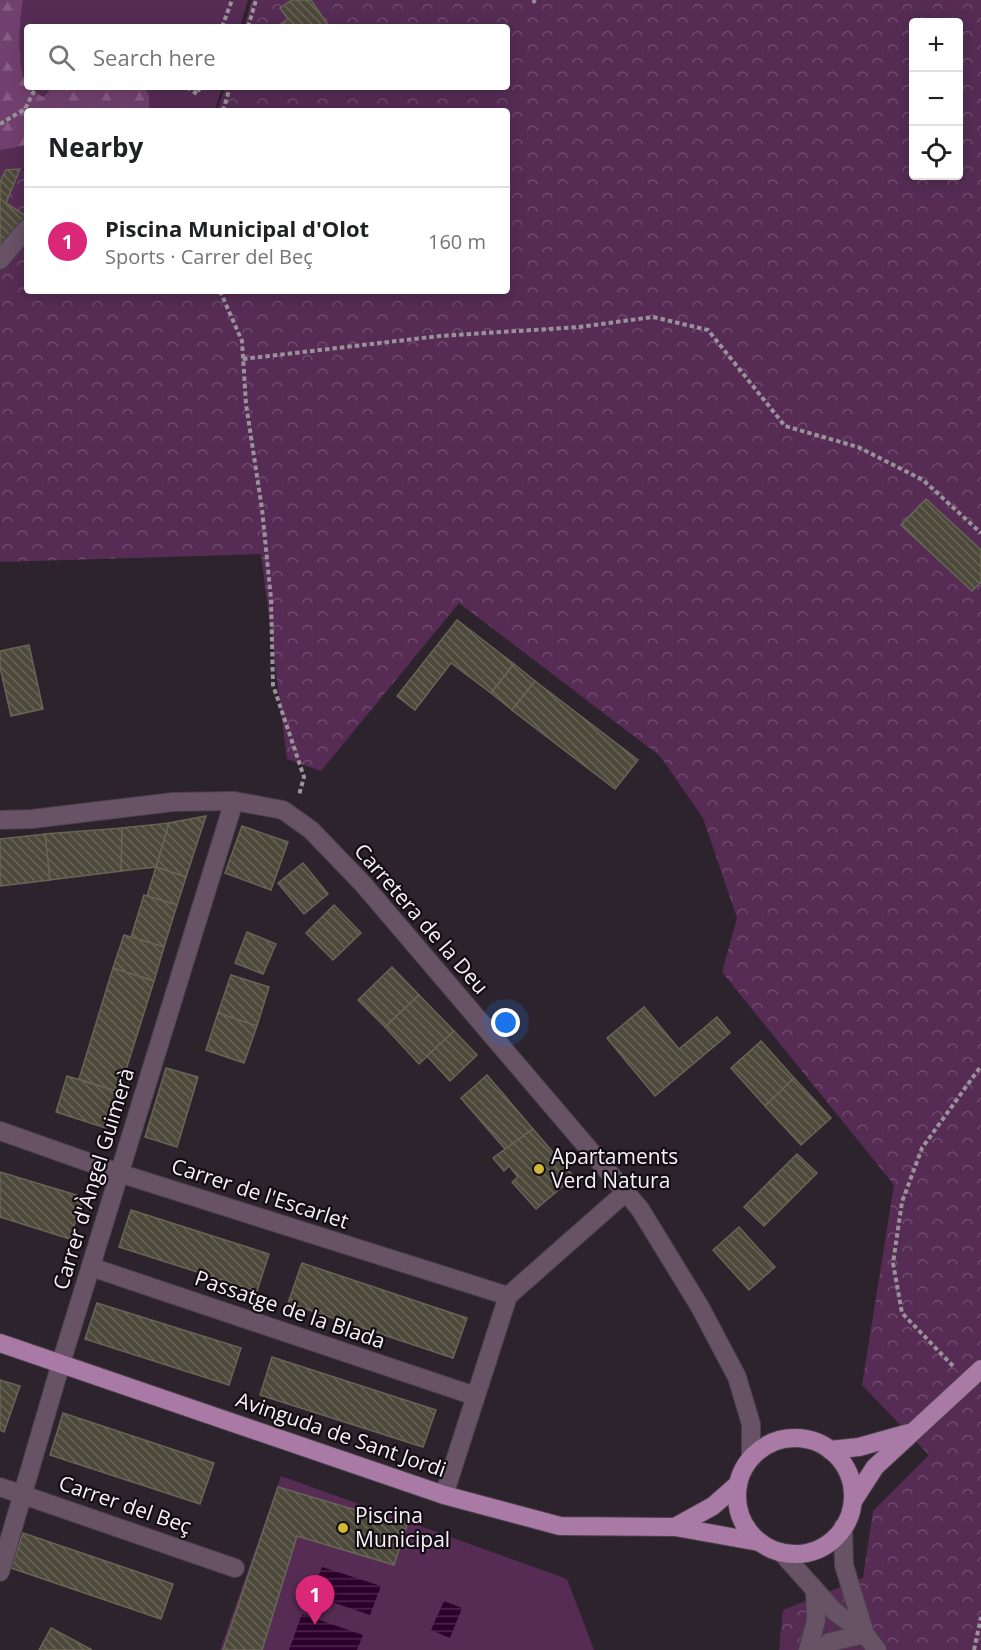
<!DOCTYPE html>
<meta charset="utf-8">
<style>
:root{--surface:#fff;--page:#f6f6f6;--text:#202124;--muted:#757577;--line:#e0e0e0;--accent:#db2777}
body{margin:0;font-family:"Open Sans",sans-serif;background:var(--page);color:var(--text)}
.controls{position:absolute;right:18px;top:18px;display:grid;overflow:hidden;border-radius:6px;box-shadow:0 3px 15px #0003}
.controls button{width:54px;height:54px;display:grid;place-items:center;padding:0;border:0;border-bottom:2px solid var(--line);background:var(--surface);color:var(--text);font:30px sans-serif}
.you{position:absolute;left:506px;top:1023px;width:21px;height:21px;margin:-15px;border:4px solid #fff;border-radius:50%;background:#1a73e8;box-shadow:0 0 0 9px #1a73e833}
.badge{display:grid;place-items:center;width:39px;height:39px;border-radius:50%;background:var(--accent);color:#fff;font-size:20px;font-weight:700}
.pin{position:absolute;translate:-50% -50px;filter:drop-shadow(0 2px 3px #0008)}
.pin::after{content:'';position:absolute;top:32px;width:21px;height:18px;background:inherit;clip-path:polygon(0 0,100% 0,50% 100%)}
.list{margin:0;padding:0;list-style:none}
h2{display:flex;justify-content:space-between;align-items:center;height:78px;margin:0;padding:0 24px;font-size:26px}
h2 small{font-size:20px;font-weight:400;color:var(--muted)}
.list li{display:grid;grid-template-columns:39px 1fr auto;gap:18px;align-items:center;box-sizing:border-box;height:108px;padding:0 24px;border-top:2px solid var(--line)}
.list b{display:block;font-size:22px;white-space:nowrap}
.list p{margin:0;font-size:20px;white-space:nowrap;color:var(--muted)}
.list em{font-size:20px;font-style:normal;color:var(--muted)}
.icon{flex:none;width:33px;height:33px;fill:none;stroke:currentColor;stroke-width:2;stroke-linecap:round;stroke-linejoin:round}
.map{position:relative;flex:none;width:981px;height:1650px;overflow:hidden}
.search{position:absolute;background:var(--surface);box-shadow:0 3px 15px #0003;left:24px;top:24px;width:486px;height:66px;display:flex;align-items:center;gap:15px;box-sizing:border-box;padding:0 21px;border-radius:6px;color:var(--muted);font-size:22px}
.panel{position:absolute;background:var(--surface);box-shadow:0 3px 15px #0003;left:24px;top:108px;width:486px;height:186px;border-radius:6px}
.map>svg:first-child{display:block}
.grass{fill:#562c54}
.forest{fill:url(#forest-firs)}
.park{fill:url(#park-crowns);fill-rule:evenodd}
.water{fill:url(#water-rules)}
.building{fill:url(#building-back-hatch);stroke:#686557;stroke-width:1.5}
.lines{fill:none;stroke-linecap:round;stroke-linejoin:round}
.street-casing{stroke:#494049;stroke-width:20}
.primary-casing{stroke:#494049;stroke-width:20}
.path{stroke:#9a929a;stroke-width:4;stroke-dasharray:4.5 3;stroke-linecap:butt}
.street{stroke:#685266;stroke-width:18}
.primary{stroke:#a87aa5;stroke-width:18}
.poi-dot{fill:#d2b735;stroke:#130e13;stroke-width:2}
.labels{text-anchor:middle;stroke-width:4.5;stroke-linejoin:round;paint-order:stroke}
.street-label{font-size:21px;fill:#f8f1f7;stroke:#130e13}
.poi-label{font-size:21px;fill:#f8f1f7;stroke:#130e13;text-anchor:start}
</style>
<div class="map">
<svg width="981" height="1650" viewBox="0 0 981 1650">
<defs>
<pattern id="forest-firs" width="22" height="20" patternUnits="userSpaceOnUse" patternTransform="scale(1.5)"><rect width="22" height="20" fill="#72406f"/><path d="M5 1l3.5 6h-7zM16 11l3.5 6h-7z" fill="#875c84"/></pattern>
<pattern id="park-crowns" width="20" height="18" patternUnits="userSpaceOnUse" patternTransform="scale(1.5)"><rect width="20" height="18" fill="#562c54"/><path d="M2 6a3 3 0 1 1 6 0M12 15a3 3 0 1 1 6 0" fill="none" stroke="#6f4b6d"/></pattern>
<pattern id="water-rules" width="6" height="5" patternUnits="userSpaceOnUse" patternTransform="scale(1.5)"><rect width="6" height="5" fill="#2d002d"/><path d="M0 2.5h6" fill="none" stroke="#4c264c"/></pattern>
<pattern id="building-back-hatch" width="6" height="6" patternUnits="userSpaceOnUse" patternTransform="scale(1.5)"><rect width="6" height="6" fill="#4c493b"/><path d="M-1 5l2 2M0 0l6 6M5-1l2 2" fill="none" stroke="#676458"/></pattern>
</defs>
<rect width="100%" height="100%" fill="#2d232d"/>
<g class="grass">
<path d="M0 0H248L240 27H27V87H222L215 111H27V169L6 170 0 182Z"/>
<path d="M281 1476 567 1579 594 1650H220Z"/>
</g>
<path class="forest" d="M0 0H23C19 19 16 72 28 87 30 90 39 94 43 97L53 87H144L149 95V111H27V145L0 150Z"/>
<path class="park" d="M252 0H981V1650H779L783 1610 863 1578 873 1511 929 1455 862 1385 894 1185 722 972 737 918 703 818 660 756 459 603 321 771 287 759 261 554 0 562V180L16 169 27 170V291H507V111H217L225 87H507V27H244ZM914 22H958V176H914Z"/>
<g class="water">
<path d="M322 1567 381 1586 370 1615 311 1595Z"/>
<path d="M444 1601 462 1608 450 1638 431 1630Z"/>
<path d="M302 1614 363 1635 357 1650H289Z"/>
</g>
<g class="building">
<path d="M292 0H311L329 27H276L288 19 280 8Z"/>
<path d="M20 169 6 203 26 216 3 251 0 249V182L6 170Z"/>
<path d="M926 499 981 550V582L972 591 901 525Z"/>
<path d="M457 620 514 664 491 693 451 663 415 710 397 696Z"/>
<path d="M29 645 43 709 11 716 0 667V651Z"/>
<path d="M514 664 535 681 512 710 491 693Z"/>
<path d="M535 681 638 760 615 789 512 710Z"/>
<path d="M206 816 186 877 156 867 169 823Z"/>
<path d="M169 823 156 867 121 871 122 828Z"/>
<path d="M242 826 288 842 271 890 225 873Z"/>
<path d="M122 828 121 871 50 880 45 834Z"/>
<path d="M45 834 50 880 0 886V839Z"/>
<path d="M303 863 328 894 304 914 278 883Z"/>
<path d="M156 867 186 877 177 905 147 896Z"/>
<path d="M144 895 177 905 164 947 131 937Z"/>
<path d="M334 905 361 933 333 960 306 933Z"/>
<path d="M247 932 276 944 263 974 235 963Z"/>
<path d="M124 935 164 947 154 981 113 968Z"/>
<path d="M392 967 419 995 385 1027 358 1000Z"/>
<path d="M113 968 154 981 119 1092 79 1079Z"/>
<path d="M231 975 269 987 257 1026 218 1013Z"/>
<path d="M419 995 454 1031 419 1064 385 1027Z"/>
<path d="M644 1007 679 1049 717 1017 730 1033 655 1096 607 1038Z"/>
<path d="M218 1013 257 1026 244 1063 206 1050Z"/>
<path d="M454 1031 477 1055 450 1081 427 1056Z"/>
<path d="M761 1041 794 1078 765 1106 731 1068Z"/>
<path d="M166 1068 198 1077 177 1147 145 1137Z"/>
<path d="M487 1075 533 1129 505 1149 461 1098Z"/>
<path d="M67 1076 119 1092 106 1128 56 1112Z"/>
<path d="M794 1078 831 1118 801 1145 765 1106Z"/>
<path d="M533 1129 574 1177 536 1209 512 1182 518 1177 509 1166 504 1171 493 1158Z"/>
<path d="M797 1154 817 1173 789 1201 769 1182Z"/>
<path d="M0 1172 83 1197 70 1239 0 1217Z"/>
<path d="M769 1182 789 1201 764 1226 744 1207Z"/>
<path d="M131 1210 269 1254 257 1291 119 1247Z"/>
<path d="M739 1227 775 1267 749 1290 713 1250Z"/>
<path d="M302 1263 467 1318 453 1358 288 1303Z"/>
<path d="M97 1303 241 1348 229 1385 85 1339Z"/>
<path d="M272 1357 436 1410 423 1447 260 1395Z"/>
<path d="M0 1380 20 1386 4 1432 0 1430Z"/>
<path d="M63 1413 214 1463 200 1504 50 1455Z"/>
<path d="M278 1487 407 1525 394 1565 297 1536 262 1650H223Z"/>
<path d="M23 1533 173 1584 161 1619 11 1568Z"/>
<path d="M51 1628 92 1650H39Z"/>
</g>
<g class="lines">
<defs>
<g id="street">
<path d="M0 260 27 228"/>
<path d="M0 820 32 819 173 802 234 801 283 810 311 830 363 884 640 1209 700 1307 737 1377 751 1424V1458"/>
<path d="M0 1131 119 1173 508 1296"/>
<path d="M91 1267 475 1396"/>
<path d="M0 1487 235 1568"/>
<path d="M444 1495 508 1296 626 1192"/>
<path d="M843 1527 844 1565 865 1634 877 1650"/>
<path d="M781 1552 834 1611 865 1634"/>
<path d="M0 1572 61 1363 234 801"/>
<path d="M808 1650 816 1621 815 1590"/>
<path d="M821 1650 830 1642 865 1634"/>
</g>
<g id="primary">
<path d="M0 1343 444 1495 560 1526 675 1527 759 1542"/>
<circle cx="795" cy="1496" r="58"/>
<path d="M830 1450 859 1447 909 1433"/>
<path d="M853 1501 875 1467 981 1369"/>
<path d="M675 1527 713 1506 738 1484"/>
</g>
</defs>
<use href="#street" class="street-casing"/>
<use href="#primary" class="primary-casing"/>
<g class="path">
<path d="M533 3 535 0"/>
<path d="M222 27 232 0"/>
<path d="M248 27 256 0"/>
<path d="M187 87 197 94 200 87"/>
<path d="M223 111 230 87"/>
<path d="M0 124 25 109 36 87"/>
<path d="M220 291 242 341 246 404 262 509 271 599 273 685 304 777 299 795"/>
<path d="M243 359 440 336 579 327 653 317 708 330 785 426 858 447 923 480 981 533"/>
<path d="M953 1366 902 1313 893 1263 902 1202 922 1148 981 1066"/>
<path d="M974 1650 981 1617"/>
</g>
<use href="#street" class="street"/>
<use href="#primary" class="primary"/>
</g>
<g class="poi-dot">
<circle cx="539" cy="1169" r="6"/>
<circle cx="343" cy="1528" r="6"/>
</g>
<g class="labels">
<g class="street-label">
<text transform="translate(421 919) rotate(49)" y="7">Carretera de la Deu</text>
<text transform="translate(94 1179) rotate(-73)" y="7">Carrer d'Àngel Guimerà</text>
<text transform="translate(260 1194) rotate(18)" y="7">Carrer de l'Escarlet</text>
<text transform="translate(290 1310) rotate(19)" y="7">Passatge de la Blada</text>
<text transform="translate(341 1435) rotate(19)" y="7">Avinguda de Sant Jordi</text>
<text transform="translate(125 1505) rotate(19)" y="7">Carrer del Beç</text>
</g>
<g class="poi-label">
<text x="551" y="1164">Apartaments<tspan x="551" dy="24">Verd Natura</tspan></text>
<text x="355" y="1523">Piscina<tspan x="355" dy="24">Municipal</tspan></text>
</g>
</g>
</svg>
<div class="controls">
<button>+</button>
<button>−</button>
<button><svg class="icon" aria-label="locate" viewBox="0 0 24 24"><circle cx="12" cy="12" r="6"/><path d="M12 2v4M12 18v4M2 12h4M18 12h4"/></svg></button>
</div>
<div class="you"></div>
<div class="pin badge" style="left:315px;top:1625px">1</div>
<div class="search"><svg class="icon" aria-label="search" viewBox="0 0 24 24"><circle cx="10" cy="10" r="6"/><path d="M15 15l6 6"/></svg>Search here</div>
<section class="panel">
<h2>Nearby<small></small></h2>
<ul class="list">
<li><span class="badge">1</span><div><b>Piscina Municipal d'Olot</b><p>Sports · Carrer del Beç</p></div><em>160 m</em></li>
</ul>
</section>
</div>
